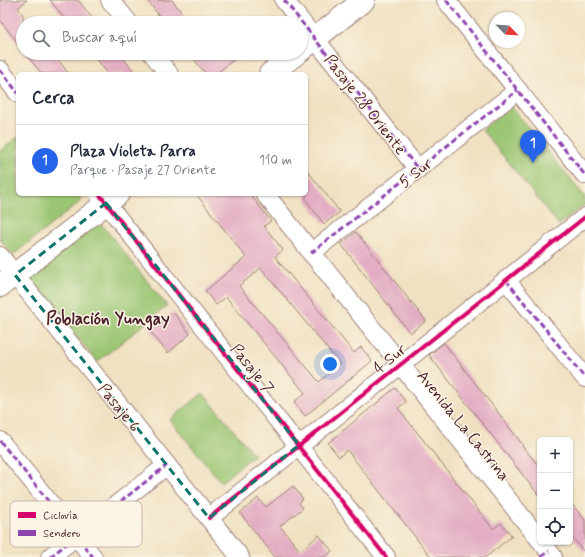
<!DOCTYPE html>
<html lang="es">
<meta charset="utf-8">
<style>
:root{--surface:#fff;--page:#f2f2f3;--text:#1f2937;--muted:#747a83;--line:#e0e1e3;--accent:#2563eb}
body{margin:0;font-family:Mynerve,sans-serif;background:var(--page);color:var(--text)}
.controls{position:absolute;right:12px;bottom:12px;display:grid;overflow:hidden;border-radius:6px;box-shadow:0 1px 3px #0004}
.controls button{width:36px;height:36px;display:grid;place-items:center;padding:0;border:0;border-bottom:1px solid var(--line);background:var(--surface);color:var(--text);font:20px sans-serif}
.compass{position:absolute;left:489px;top:12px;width:36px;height:36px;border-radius:50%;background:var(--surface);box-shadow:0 1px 3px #0004;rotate:115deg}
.you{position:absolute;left:330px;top:364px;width:14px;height:14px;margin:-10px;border:3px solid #fff;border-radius:50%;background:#1a73e8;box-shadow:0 0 0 6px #1a73e833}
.badge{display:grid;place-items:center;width:26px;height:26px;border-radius:50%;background:var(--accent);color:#fff;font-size:13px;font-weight:700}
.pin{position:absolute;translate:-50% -33px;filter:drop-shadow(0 1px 2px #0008)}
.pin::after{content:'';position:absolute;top:21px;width:14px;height:12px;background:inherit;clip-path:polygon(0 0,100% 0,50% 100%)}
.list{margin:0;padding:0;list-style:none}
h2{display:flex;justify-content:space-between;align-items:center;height:52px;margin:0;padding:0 16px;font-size:17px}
h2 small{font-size:13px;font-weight:400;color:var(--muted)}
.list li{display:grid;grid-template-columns:26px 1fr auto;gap:12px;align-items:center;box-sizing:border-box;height:72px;padding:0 16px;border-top:1px solid var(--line)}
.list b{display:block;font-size:15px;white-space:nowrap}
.list p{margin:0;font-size:13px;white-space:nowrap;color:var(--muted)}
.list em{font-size:13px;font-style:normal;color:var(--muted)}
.icon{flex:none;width:22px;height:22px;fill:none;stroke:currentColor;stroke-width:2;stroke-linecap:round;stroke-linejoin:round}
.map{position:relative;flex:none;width:585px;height:557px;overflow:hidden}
.search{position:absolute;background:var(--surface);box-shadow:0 1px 3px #0004;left:16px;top:16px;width:292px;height:44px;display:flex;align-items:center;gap:10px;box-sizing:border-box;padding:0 14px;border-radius:22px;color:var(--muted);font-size:15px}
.panel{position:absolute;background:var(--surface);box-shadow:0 1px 3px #0004;left:16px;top:72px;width:292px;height:124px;border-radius:6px}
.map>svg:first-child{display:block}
.green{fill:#9bc673;stroke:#72724f}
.building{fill:#e3adc4;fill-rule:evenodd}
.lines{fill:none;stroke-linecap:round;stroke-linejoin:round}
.minor-casing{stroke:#9d8076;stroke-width:20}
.tertiary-casing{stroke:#9d8076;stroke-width:24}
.minor{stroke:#fff;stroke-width:18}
.tertiary{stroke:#fff;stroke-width:22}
.quiet{stroke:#8e44ad;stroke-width:3;stroke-dasharray:6 3;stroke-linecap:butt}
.cycleway-casing{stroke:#fcf5e5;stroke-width:6}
.cycleway{stroke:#d6006c;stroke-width:4}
.marked{fill:none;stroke:#0f766e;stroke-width:3;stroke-dasharray:8 5;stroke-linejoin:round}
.labels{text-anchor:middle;stroke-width:3;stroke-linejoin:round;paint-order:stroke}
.street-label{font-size:16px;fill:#4a1f2b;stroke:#fcf5e5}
.neighbourhood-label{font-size:17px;font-weight:bold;fill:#4a1f2b;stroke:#fcf5e5}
.key{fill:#fcf5e5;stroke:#c7b5ad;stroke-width:1}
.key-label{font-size:11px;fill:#4a1f2b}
</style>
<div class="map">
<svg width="585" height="557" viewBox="0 0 585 557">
<rect width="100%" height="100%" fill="#fcf5e5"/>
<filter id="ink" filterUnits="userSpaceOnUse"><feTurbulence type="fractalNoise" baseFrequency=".025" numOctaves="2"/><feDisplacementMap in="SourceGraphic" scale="8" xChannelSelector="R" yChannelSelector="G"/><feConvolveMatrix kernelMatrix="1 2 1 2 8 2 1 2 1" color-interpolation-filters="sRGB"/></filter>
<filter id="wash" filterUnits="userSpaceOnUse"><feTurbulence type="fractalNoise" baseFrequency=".012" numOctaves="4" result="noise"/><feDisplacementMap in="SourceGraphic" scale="16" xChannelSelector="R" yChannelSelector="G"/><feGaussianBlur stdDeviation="0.9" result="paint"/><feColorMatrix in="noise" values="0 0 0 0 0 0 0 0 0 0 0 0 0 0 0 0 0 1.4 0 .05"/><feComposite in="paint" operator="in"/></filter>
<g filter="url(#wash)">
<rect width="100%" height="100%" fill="#f0e1c2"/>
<g class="green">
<path d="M511 106 585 197V204L559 225 482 130Z"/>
<path d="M18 137V194H77L82 200 13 255 0 239V151Z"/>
<path d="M98 220 167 306 97 362 28 276Z"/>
<path d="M203 393 254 455 221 482 170 420Z"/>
</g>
<g id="blocks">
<g class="building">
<path d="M0 0H27L18 8 23 15V50L0 20Z"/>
<path d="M50 0H78L96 23H68Z"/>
<path d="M147 0H172L190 23H165Z"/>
<path d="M25 53H53L69 74H42Z"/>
<path d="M92 53H119L136 74H108Z"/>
<path d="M189 53H242L216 74H206Z"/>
<path d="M306 169 340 212 324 224 306 200Z"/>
<path d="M196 194H250L271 221 264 226 283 250 275 257 354 353 361 347 372 361 305 416 294 402 305 393 226 297 216 305 205 291 246 257ZM261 268 340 364 319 382 239 286Z"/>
<path d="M356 232 426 321 410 333 341 244Z"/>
<path d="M173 312 190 334 168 353 150 331Z"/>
<path d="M444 343 523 445 522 446 540 467V497L429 355Z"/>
<path d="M395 388 406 402 398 408 493 529 501 523 512 536 486 557H431L347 450 339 457 328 443Z"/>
<path d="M293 486 303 499 299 503 303 508 280 526 300 551 319 535 332 551 325 557H275L240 513 258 498 266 507Z"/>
<path d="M570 502 585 520V553L570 534Z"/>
</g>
</g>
</g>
<g filter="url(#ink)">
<use href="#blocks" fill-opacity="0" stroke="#9d8076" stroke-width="1"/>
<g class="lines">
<defs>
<g id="minor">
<path d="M110 0 129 23"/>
<path d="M284 0 418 169"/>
<path d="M446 0 585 175"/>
<path d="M152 53 169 74"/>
<path d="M0 70 18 93"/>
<path d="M99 194 386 557"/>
<path d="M265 194 540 540"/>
<path d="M311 253 518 90"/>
<path d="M0 256 240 557"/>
<path d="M506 280 585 378"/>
<path d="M0 441 93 557"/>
<path d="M209 518 585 217"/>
<path d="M542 542 553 557"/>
<path d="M50 557 167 465"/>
</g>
<g id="tertiary">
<path d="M301 50 364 0"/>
<path d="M270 74 297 53"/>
<path d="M0 286 118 194"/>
</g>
</defs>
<use href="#minor" class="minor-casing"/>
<use href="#tertiary" class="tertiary-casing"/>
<use href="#minor" class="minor"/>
<use href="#tertiary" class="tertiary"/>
<g class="quiet">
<path d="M284 0 418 169"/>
<path d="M446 0 585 175"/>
<path d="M0 70 18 93"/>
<path d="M311 253 518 90"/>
<path d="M506 280 585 378"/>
<path d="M0 441 93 557"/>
<path d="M50 557 167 465"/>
<path d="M541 557 549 551"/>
</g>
<defs>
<g id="cycleway">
<path d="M99 194 386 557"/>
<path d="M209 518 585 217"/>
</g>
</defs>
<use href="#cycleway" class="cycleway-casing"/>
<use href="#cycleway" class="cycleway"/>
</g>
</g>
<path class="marked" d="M106 203 299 445 209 518 15 275Z"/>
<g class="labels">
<g class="street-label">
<text transform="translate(366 104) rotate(52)" y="6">Pasaje 28 Oriente</text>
<text transform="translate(415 172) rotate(-38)" y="6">5 Sur</text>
<text transform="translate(389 358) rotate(-39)" y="6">4 Sur</text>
<text transform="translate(253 368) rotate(51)" y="6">Pasaje 7</text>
<text transform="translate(120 407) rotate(51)" y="6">Pasaje 6</text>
<text transform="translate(464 425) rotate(51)" y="6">Avenida La Castrina</text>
</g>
<g class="neighbourhood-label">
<text x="108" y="324">Población Yungay</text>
</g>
</g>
<rect x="10" y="501" width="132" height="46" rx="6" class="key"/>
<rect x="18" y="512" width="18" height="6" fill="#d6006c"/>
<rect x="18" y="530" width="18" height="6" fill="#8e44ad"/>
<g class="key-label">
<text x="43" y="519">Ciclovía</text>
<text x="43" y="537">Sendero</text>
</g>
</svg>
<div class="controls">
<button>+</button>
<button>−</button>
<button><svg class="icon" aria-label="locate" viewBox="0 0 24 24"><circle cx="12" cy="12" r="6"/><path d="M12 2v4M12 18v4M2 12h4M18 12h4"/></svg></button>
</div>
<svg class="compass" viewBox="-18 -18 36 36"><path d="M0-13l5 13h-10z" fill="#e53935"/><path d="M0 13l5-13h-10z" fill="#747a83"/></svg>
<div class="you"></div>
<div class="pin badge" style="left:533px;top:163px">1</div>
<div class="search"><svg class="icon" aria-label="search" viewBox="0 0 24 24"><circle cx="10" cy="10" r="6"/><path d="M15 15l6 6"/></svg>Buscar aquí</div>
<section class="panel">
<h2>Cerca<small></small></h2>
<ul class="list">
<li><span class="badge">1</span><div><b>Plaza Violeta Parra</b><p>Parque · Pasaje 27 Oriente</p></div><em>110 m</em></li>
</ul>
</section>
</div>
